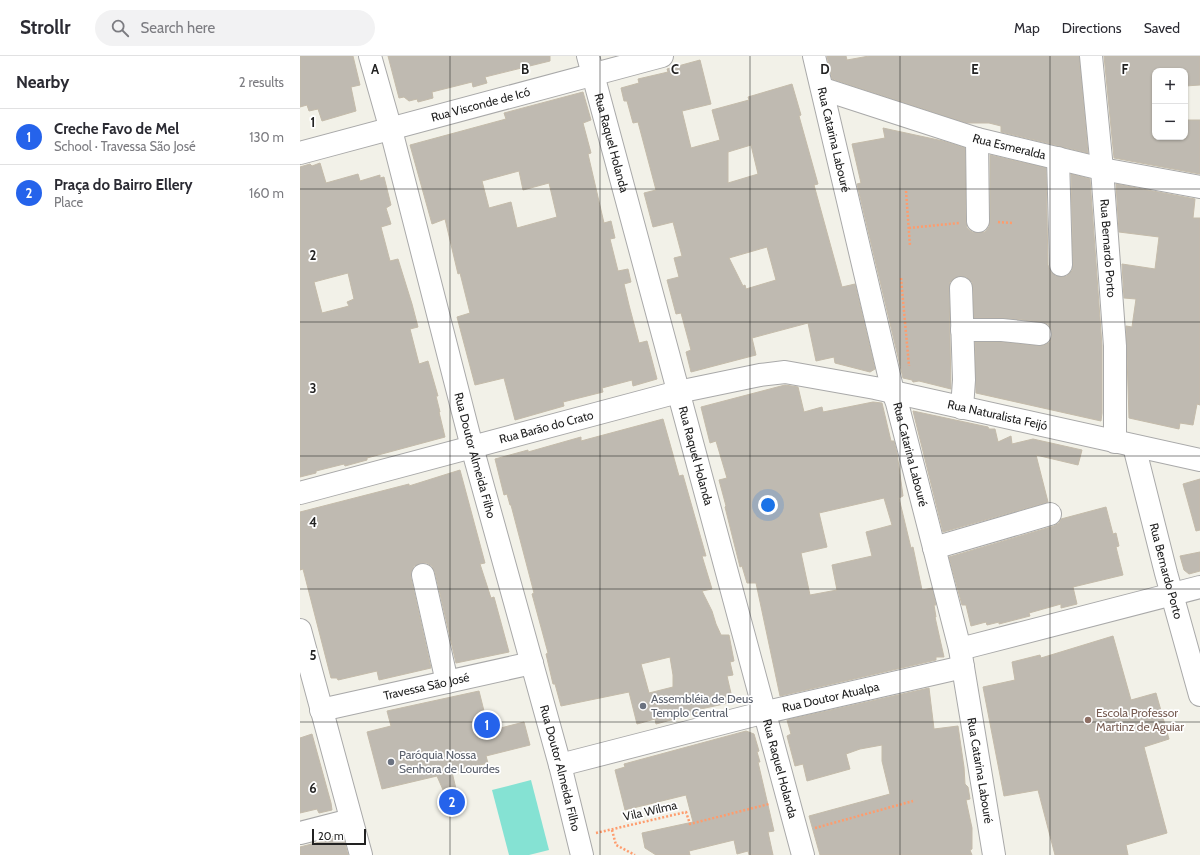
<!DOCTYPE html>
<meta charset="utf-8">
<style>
:root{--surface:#fff;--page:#f2f2f3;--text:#2b2b33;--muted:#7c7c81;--line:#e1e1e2;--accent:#2563eb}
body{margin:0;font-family:Cabin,sans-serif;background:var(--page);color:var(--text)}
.controls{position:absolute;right:12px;top:12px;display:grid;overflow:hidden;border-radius:8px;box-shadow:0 1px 3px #0004}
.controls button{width:36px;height:36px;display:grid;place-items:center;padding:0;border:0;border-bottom:1px solid var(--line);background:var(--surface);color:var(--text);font:20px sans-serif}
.scale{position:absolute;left:12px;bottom:10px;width:54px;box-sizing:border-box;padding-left:4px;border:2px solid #222;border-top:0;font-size:11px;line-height:14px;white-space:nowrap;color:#222;-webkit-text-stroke:3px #fff;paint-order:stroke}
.you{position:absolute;left:468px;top:449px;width:14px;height:14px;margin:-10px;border:3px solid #fff;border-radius:50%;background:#1a73e8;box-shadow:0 0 0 6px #1a73e833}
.badge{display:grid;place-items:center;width:26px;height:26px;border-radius:50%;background:var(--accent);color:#fff;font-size:13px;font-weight:700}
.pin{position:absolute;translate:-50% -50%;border:2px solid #fff;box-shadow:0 1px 4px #0006}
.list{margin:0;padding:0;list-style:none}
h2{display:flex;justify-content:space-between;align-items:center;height:52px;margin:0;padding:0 16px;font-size:17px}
h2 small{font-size:13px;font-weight:400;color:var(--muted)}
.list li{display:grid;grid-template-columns:26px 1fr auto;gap:12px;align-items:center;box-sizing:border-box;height:56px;padding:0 16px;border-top:1px solid var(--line)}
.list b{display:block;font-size:15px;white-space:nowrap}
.list p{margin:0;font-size:13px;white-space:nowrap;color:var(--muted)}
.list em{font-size:13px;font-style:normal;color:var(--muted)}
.icon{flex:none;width:22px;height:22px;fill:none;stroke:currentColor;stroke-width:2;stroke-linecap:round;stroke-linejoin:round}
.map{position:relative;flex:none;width:900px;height:799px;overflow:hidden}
header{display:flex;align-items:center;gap:24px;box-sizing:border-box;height:56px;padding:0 20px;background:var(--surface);border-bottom:1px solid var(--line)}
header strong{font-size:19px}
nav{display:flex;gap:22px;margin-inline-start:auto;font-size:14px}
.search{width:280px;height:36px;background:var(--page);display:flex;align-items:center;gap:10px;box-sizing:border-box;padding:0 14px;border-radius:22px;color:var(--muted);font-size:15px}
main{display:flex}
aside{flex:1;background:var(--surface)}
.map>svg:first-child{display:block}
.pitch{fill:#85e2d3}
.building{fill:#bfbab1;stroke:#c4bbaa;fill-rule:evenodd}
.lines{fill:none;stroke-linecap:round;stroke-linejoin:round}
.minor-casing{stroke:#a9a9a9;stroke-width:24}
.path{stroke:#fe9c6d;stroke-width:2.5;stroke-dasharray:2 2;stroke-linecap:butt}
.minor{stroke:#fff;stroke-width:22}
.grid{fill:none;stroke:#222;stroke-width:1;stroke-opacity:0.55}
.worship-dot{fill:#6b7280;stroke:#fff;stroke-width:1.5}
.education-dot{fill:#8d6e63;stroke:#fff;stroke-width:1.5}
.labels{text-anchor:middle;stroke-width:3.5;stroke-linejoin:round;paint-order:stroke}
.street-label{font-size:12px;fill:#222;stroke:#fff}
.worship-label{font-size:12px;fill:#5b616d;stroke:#fff;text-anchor:start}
.education-label{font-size:12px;fill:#785e54;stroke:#fff;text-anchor:start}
.grid-label{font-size:13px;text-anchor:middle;font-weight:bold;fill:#222;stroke:#fff;stroke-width:3.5;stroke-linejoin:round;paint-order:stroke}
</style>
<header>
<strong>Strollr</strong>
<div class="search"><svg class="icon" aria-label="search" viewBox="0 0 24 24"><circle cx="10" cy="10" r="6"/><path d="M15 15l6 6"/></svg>Search here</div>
<nav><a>Map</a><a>Directions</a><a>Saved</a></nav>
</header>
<main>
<aside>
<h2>Nearby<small>2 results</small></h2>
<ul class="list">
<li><span class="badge">1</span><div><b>Creche Favo de Mel</b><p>School · Travessa São José</p></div><em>130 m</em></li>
<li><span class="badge">2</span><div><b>Praça do Bairro Ellery</b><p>Place</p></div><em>160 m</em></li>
</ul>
</aside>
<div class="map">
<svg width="900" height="799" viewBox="0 0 900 799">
<rect width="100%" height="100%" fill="#f2f1e8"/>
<path class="pitch" d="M231 724 249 794 229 799H209L192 734Z"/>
<g class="building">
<path d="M0 0H53L60 29 51 31 56 55 22 65 18 53 9 55 7 49 0 51Z"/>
<path d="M88 0H250V5L185 21 187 27 173 31 172 26 132 36 133 42 118 46 117 43 109 45 104 41 99 42Z"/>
<path d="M527 0H546L547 4 569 0H779L788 97 701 76V70L689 67H667L532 23Z"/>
<path d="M804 0H900V29L885 30V15H855V81H885V64H900V118L814 102Z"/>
<path d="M400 4 411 48 382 55 391 92 420 84 412 54 449 44 448 41 492 28 501 59 499 60 518 128 514 129 542 231 555 228 575 313 570 316 535 307 534 301 516 305 508 267 452 282 456 299 391 316 386 296 391 294 381 257 376 258 367 224 379 221 374 202 382 200 373 166 353 171 344 137 356 134 338 66 333 67 327 45H324L321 32 339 27 338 23 368 16 367 13ZM451 89 458 118 428 127V96ZM467 191 476 224 446 233 445 229 443 230 429 202Z"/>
<path d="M283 36 291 64 283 67 291 97 288 98 304 167 311 165 315 182 310 183 318 215 328 213 331 226 324 228 329 249 339 287 347 285 357 323 333 330 332 324 302 332 303 336 263 346 264 350 215 364 204 322 175 329 157 261 170 257 160 217 158 218 145 163 132 168 110 89 206 63 204 57ZM219 115 223 134 249 127 257 161 217 172 211 146 189 152 182 125Z"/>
<path d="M583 72 643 85 665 92 666 166 667 172 672 176 678 177 685 176 689 171 690 165V99L746 112 748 209 751 216 755 220 762 221 767 220 772 215 773 209 771 118 790 123 802 290V357L801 365 676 337 675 286H701L739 290 745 289 750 286 752 279 751 273 748 268 741 266 703 262H674L673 232 672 226 667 221 661 220 654 222 650 226 649 232 651 333 619 325 613 326 612 324 603 322 557 128 561 127 552 88 585 82Z"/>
<path d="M20 107 26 127 58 118 60 125 80 119V122L84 121 91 149 86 152 91 168 81 171 90 205 98 203 112 248 118 271 110 273 119 308 128 305 138 340H136L140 356H139L145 381 67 402V404L45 410 44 408 16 415V417L0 421V111L10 108 12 110ZM48 217 54 243 47 246 49 250 22 257 14 226Z"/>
<path d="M816 128 895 143 893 162H900V349L897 348 893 369 880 367 879 373 829 362 826 270 832 271 836 243 824 242 822 208 855 213 859 181 819 176Z"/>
<path d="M485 329 498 331 504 356 522 351 523 356 573 346 582 347 591 385H594L597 397 603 440 599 442 611 492 613 491 622 534 632 532 636 549H634L636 561H635L644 601H636V604L480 640 456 527H447L442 510 440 511 425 451 426 450 419 424 427 422 416 385 410 387 401 351ZM584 442 592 469 566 476 572 500 532 509 537 534 510 539 501 497 527 491 519 457Z"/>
<path d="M613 355 688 371 689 373H695L698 386 711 380 712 388 733 383 782 394 778 409 736 399 748 446 643 476Z"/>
<path d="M363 363 379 420 383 419 406 500H402L412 533 402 535 412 555 416 568 421 579H429L434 605 430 606 433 619 427 620 433 646 396 654 397 657 356 668 355 663 337 668 329 636 261 650 255 628H253L246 598 248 597 232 538 234 537 211 449H210L207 438 204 439 195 403 228 394V396L281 381V385ZM370 601 373 619V631L349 637 341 608Z"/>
<path d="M160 414 185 507 180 508 191 542 194 541 209 596 156 607 135 516 132 510 127 507H121L114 510 111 516V522L131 612 79 624 77 615 38 624 37 622H31L3 513 0 514V456L109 428V430Z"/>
<path d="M900 423V474L896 475 883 428Z"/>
<path d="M806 451 813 478 816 477 819 490 816 491 823 519 773 531 777 548 761 552V548L729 557 730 560 699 568V566L687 569 686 566 671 570 666 549H662L649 501 754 470 759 467 761 463Z"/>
<path d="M900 496V515L889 518 884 514 880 500Z"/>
<path d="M813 580 831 644 856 637 869 683 844 691 867 777 826 789 828 799H755L738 734 704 740 683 631 715 624 712 606 740 599 741 602Z"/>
<path d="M629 632 634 673 658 670 664 711 665 728 668 731 670 743 666 744 672 772V793L670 794 672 799H520L509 760 590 738 582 705V689L560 693 546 698 550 713 507 725 503 708 495 710 487 680 491 678 487 664Z"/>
<path d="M179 635 189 675 224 666 230 689 186 700 188 707 152 716 161 754 153 757 137 720 82 733 67 676 91 670 87 655Z"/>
<path d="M446 675 454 678 459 695 457 696 460 706H458L474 775 468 776 473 799H449L448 795 437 798 434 784 389 795 390 799H356L345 792 342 777 393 766 386 739 325 754 315 714 325 711 324 708Z"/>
<path d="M12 678 31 747 32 754 19 757 17 753 0 757V682Z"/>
<path d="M43 780 48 799H0V791Z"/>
</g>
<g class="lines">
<defs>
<g id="minor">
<path id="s1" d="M70 0 91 74 172 391 260 709 282 799"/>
<path id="s2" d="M288 0 503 799"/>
<path id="s3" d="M514 0 593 336 597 347 660 593 694 799"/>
<path id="s4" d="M791 0 802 113 815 290V386"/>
<path id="s5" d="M523 33 677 83 802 113 900 131"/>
<path d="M677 83 678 165"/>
<path id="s6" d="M0 97 362 0"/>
<path d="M758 102 761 209"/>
<path d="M661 232 664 324 662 352"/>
<path d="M662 274H702L740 278"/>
<path id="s7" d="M834 390 866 517 900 639"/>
<path id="s8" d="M0 437 378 336 460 319 485 316 575 332 900 404"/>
<path d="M634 492 750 458"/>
<path d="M123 519 147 626"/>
<path d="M0 574 61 799"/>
<path d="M660 593 900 531"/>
<path id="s9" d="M21 654 232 607"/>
<path id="s10" d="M260 709 458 658 663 611"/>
<path d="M0 777 51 764"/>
</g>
</defs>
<use href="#minor" class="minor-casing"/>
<g class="path">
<path d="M606 135 610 190"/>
<path d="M698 166 713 167"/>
<path d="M609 172 659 167"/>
<path d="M601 222 609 310"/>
<path d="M515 772 613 745"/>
<path d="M312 774 316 789 335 799"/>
<path d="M296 777 386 756 390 768 469 748"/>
</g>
<use href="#minor" class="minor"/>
</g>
<path class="grid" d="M150 0V799M300 0V799M450 0V799M600 0V799M750 0V799M0 133H900M0 266H900M0 400H900M0 533H900M0 666H900"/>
<g class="worship-dot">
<circle cx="343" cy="650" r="4"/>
<circle cx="91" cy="706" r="4"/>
</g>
<circle class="education-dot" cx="788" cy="664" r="4"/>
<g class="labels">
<g class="street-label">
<text dy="4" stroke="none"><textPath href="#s6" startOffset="187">Rua Visconde de Icó</textPath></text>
<text dy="4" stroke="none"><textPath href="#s3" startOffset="86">Rua Catarina Labouré</textPath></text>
<text dy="4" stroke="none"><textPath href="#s2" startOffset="90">Rua Raquel Holanda</textPath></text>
<text dy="4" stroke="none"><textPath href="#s5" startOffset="195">Rua Esmeralda</textPath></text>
<text dy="4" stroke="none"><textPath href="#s4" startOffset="193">Rua Bernardo Porto</textPath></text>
<text dy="4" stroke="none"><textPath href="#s8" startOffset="717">Rua Naturalista Feijó</textPath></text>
<text dy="4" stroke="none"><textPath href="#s8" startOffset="255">Rua Barão do Crato</textPath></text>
<text dy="4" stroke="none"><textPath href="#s3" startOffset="410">Rua Catarina Labouré</textPath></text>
<text dy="4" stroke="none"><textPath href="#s1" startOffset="413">Rua Doutor Almeida Filho</textPath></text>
<text dy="4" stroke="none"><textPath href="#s2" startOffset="414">Rua Raquel Holanda</textPath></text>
<text dy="4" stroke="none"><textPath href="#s7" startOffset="129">Rua Bernardo Porto</textPath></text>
<text dy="4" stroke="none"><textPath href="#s9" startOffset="108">Travessa São José</textPath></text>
<text dy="4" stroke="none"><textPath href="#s10" startOffset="279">Rua Doutor Atualpa</textPath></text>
<text dy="4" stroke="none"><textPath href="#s1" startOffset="737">Rua Doutor Almeida Filho</textPath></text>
<text dy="4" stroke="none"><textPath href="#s2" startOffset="738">Rua Raquel Holanda</textPath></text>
<text dy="4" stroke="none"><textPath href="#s3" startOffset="734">Rua Catarina Labouré</textPath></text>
<text transform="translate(350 755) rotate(-13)" y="4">Vila Wilma</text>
</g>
<g class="worship-label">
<text x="351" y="647">Assembléia de Deus<tspan x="351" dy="14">Templo Central</tspan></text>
<text x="99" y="703">Paróquia Nossa<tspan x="99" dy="14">Senhora de Lourdes</tspan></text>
</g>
<g class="education-label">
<text x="796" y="661">Escola Professor<tspan x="796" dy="14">Martinz de Aguiar</tspan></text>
</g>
</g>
<g class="grid-label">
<text x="75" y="18">A</text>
<text x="225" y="18">B</text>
<text x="375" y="18">C</text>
<text x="525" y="18">D</text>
<text x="675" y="18">E</text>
<text x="825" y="18">F</text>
<text x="13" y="71">1</text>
<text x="13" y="204">2</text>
<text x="13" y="337">3</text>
<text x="13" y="471">4</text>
<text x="13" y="604">5</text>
<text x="13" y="737">6</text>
</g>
</svg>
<div class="controls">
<button>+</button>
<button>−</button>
</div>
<div class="scale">20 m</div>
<div class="you"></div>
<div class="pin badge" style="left:187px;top:669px">1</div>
<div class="pin badge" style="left:152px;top:746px">2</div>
</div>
</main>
